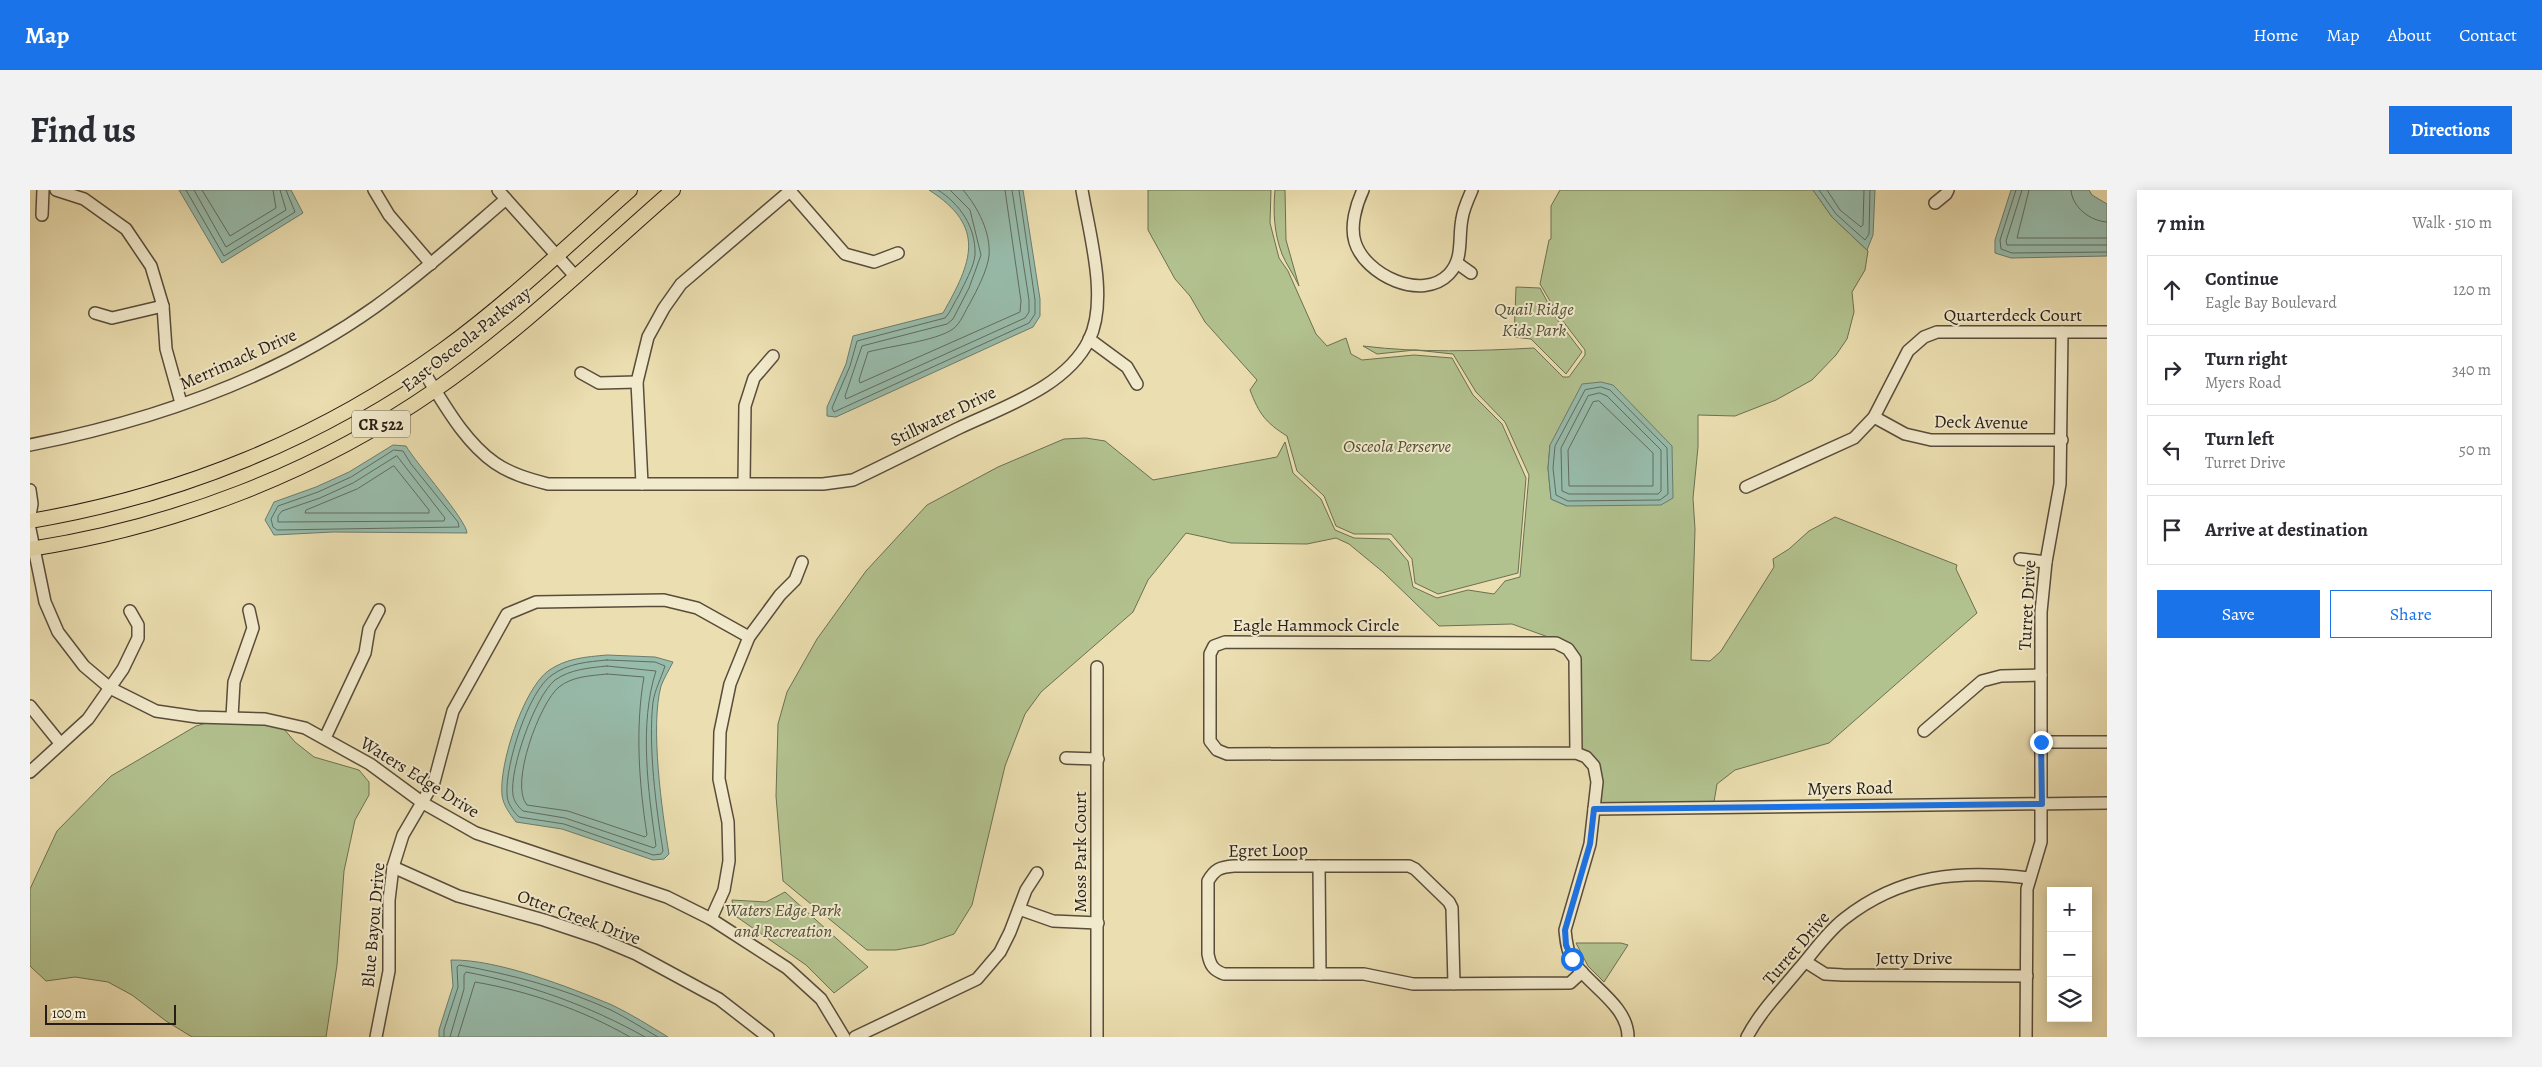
<!DOCTYPE html>
<meta charset="utf-8">
<style>
:root{--surface:#fff;--page:#f2f2f3;--text:#2b2b33;--muted:#7c7c81;--line:#e1e1e2;--accent:#1a73e8}
body{margin:0;font-family:Alegreya,serif;background:var(--page);color:var(--text)}
.controls{position:absolute;right:15px;bottom:15px;display:grid;overflow:hidden;border-radius:0px;box-shadow:0 2px 12px #0003}
.controls button{width:45px;height:45px;display:grid;place-items:center;padding:0;border:0;border-bottom:1px solid var(--line);background:var(--surface);color:var(--text);font:25px sans-serif}
.scale{position:absolute;left:15px;bottom:12px;width:131px;box-sizing:border-box;padding-left:5px;border:2px solid #271d14;border-top:0;font-size:14px;line-height:18px;white-space:nowrap;color:#271d14;-webkit-text-stroke:4px #f2eacc;paint-order:stroke}
.stop{position:absolute;width:15px;height:15px;margin:-11px;border:4px solid #1a73e8;border-radius:50%;background:#fff}
.stop.end{background:#1a73e8;border-color:#fff;box-shadow:0 1px 5px #0008}
.list{margin:0;padding:0;list-style:none}
h2{display:flex;justify-content:space-between;align-items:center;height:65px;margin:0;padding:0 20px;font-size:21px}
h2 small{font-size:16px;font-weight:400;color:var(--muted)}
.list li{display:grid;grid-template-columns:32px 1fr auto;gap:15px;align-items:center;box-sizing:border-box;height:70px;margin:0 10px 10px;padding:0 10px;border:1px solid var(--line);border-radius:0px}
.list b{display:block;font-size:19px;white-space:nowrap}
.list p{margin:0;font-size:16px;white-space:nowrap;color:var(--muted)}
.list em{font-size:16px;font-style:normal;color:var(--muted)}
.actions{display:flex;gap:10px;padding:15px 20px}
.actions a{flex:1;padding:11px 0;border:1px solid var(--accent);border-radius:0px;text-align:center;font-size:18px;color:var(--accent)}
.actions .main{background:var(--accent);color:#fff}
.icon{flex:none;width:28px;height:28px;fill:none;stroke:currentColor;stroke-width:2;stroke-linecap:round;stroke-linejoin:round}
.map{position:relative;flex:none;width:2077px;height:847px;overflow:hidden;border-radius:0px}
header{display:flex;align-items:center;gap:30px;box-sizing:border-box;height:70px;padding:0 25px;background:var(--accent);color:#fff}
header strong{font-size:24px}
nav{display:flex;gap:28px;margin-inline-start:auto;font-size:18px}
.intro{display:flex;align-items:center;justify-content:space-between;box-sizing:border-box;height:120px;padding:0 30px}
h1{margin:0;font-size:35px}
.button{padding:12px 22px;border-radius:0px;background:var(--accent);color:#fff;font-size:18px;font-weight:700}
main{display:flex;gap:30px;padding:0 30px}
aside{flex:1;background:var(--surface);border-radius:0px;box-shadow:0 2px 12px #0003}
.map>svg:first-child{display:block}
.green{fill:#b2c28f;stroke:#6c7052;fill-rule:evenodd}
.water{fill:#98bcac;stroke:#6b7c6f}
.lines{fill:none;stroke-linecap:round;stroke-linejoin:round}
.shore{stroke:#606c60;stroke-width:1}
.minor-casing{stroke:#584d3b;stroke-width:14}
.major-casing{stroke:#271d14;stroke-width:16}
.minor{stroke:#f2eacc;stroke-width:11}
.major{stroke:#ebdeb0;stroke-width:14}
.route{stroke:#1a73e8;stroke-width:6}
.labels{text-anchor:middle;stroke-width:4;stroke-linejoin:round;paint-order:stroke}
.shield{fill:#f2eacc;stroke:#645a4b;stroke-width:1}
.shield-label{font-size:16px;font-weight:bold;fill:#271d14}
.park-label{font-size:18px;font-style:italic;fill:#514f39;stroke:#f2eacc}
.street-label{font-size:18px;fill:#271d14;stroke:#f2eacc}
</style>
<header>
<strong>Map</strong>
<nav><a>Home</a><a>Map</a><a>About</a><a>Contact</a></nav>
</header>
<div class="intro"><h1>Find us</h1><a class="button">Directions</a></div>
<main>
<div class="map">
<svg width="2077" height="847" viewBox="0 0 2077 847">
<rect width="100%" height="100%" fill="#ebdeb0"/>
<filter id="stains"><feTurbulence type="fractalNoise" baseFrequency=".004" numOctaves="4"/><feColorMatrix values="0 0 0 0 .2 0 0 0 0 .09 0 0 0 0 .02 0 0 0 .5 -.17"/></filter>
<radialGradient id="worn" r=".72"><stop offset=".6" stop-color="#630" stop-opacity="0"/><stop offset="1" stop-color="#630" stop-opacity=".3"/></radialGradient>
<g class="green">
<path d="M1118 0H1241L1240 33 1249 68 1258 81 1286 144 1297 156 1316 148 1321 164 1332 170 1384 165 1422 168 1443 205 1472 234 1496 288 1488 383 1408 404 1385 393 1382 369 1361 344H1324L1306 336 1294 306 1267 281 1257 246C1236 233 1229 224 1220 200L1227 190 1175 132 1160 106 1145 89 1118 40Z"/>
<path d="M1245 0H1255L1256 50 1269 96C1264 85 1256 74 1252 64 1244 43 1243 22 1245 0Z"/>
<path d="M1530 0H1783L1802 27 1838 61 1835 80 1822 102 1824 122 1817 149 1806 165 1782 190 1746 210 1705 226 1668 225V257L1663 308 1665 339 1661 470 1680 471 1691 461 1744 377 1743 369 1759 359 1779 341 1805 327 1927 375 1926 379 1947 423 1799 553 1705 580 1687 594 1684 612 1569 613 1571 593 1550 559V469L1521 448 1482 434 1409 436 1353 382 1319 354 1306 348 1277 354 1201 353 1156 343 1118 390 1103 422 1011 502 995 524 975 576 942 715 924 744 893 755 866 760H837L753 691 746 606 748 534 757 502 787 449 836 381 897 315 968 277 1034 249 1056 248 1075 251 1123 290 1247 267 1255 252 1263 283 1291 309 1305 340 1324 348 1359 349 1378 371 1383 397 1407 408 1438 400 1464 404 1475 391 1490 387 1499 285 1475 232 1446 202 1423 164 1385 160 1347 164 1333 156C1390 163 1447 161 1504 158L1533 187H1539L1555 165V160L1529 126 1510 94 1519 50 1521 49V16ZM1520 255 1537 316 1521 309 1518 278Z"/>
<path d="M1486 97 1510 98 1526 128 1552 162 1536 184 1501 149 1484 147Z"/>
<path d="M180 532 234 534 254 539 265 552 284 567 329 580 339 592V605L325 630 314 681 307 775 296 847H162L136 831 102 805 78 792 45 787 16 791 0 776V699L27 641 81 586 166 536Z"/>
<path d="M755 702 838 777 804 803 776 775 704 725 702 710 736 712Z"/>
<path d="M1546 753H1591L1598 755 1574 792 1558 776Z"/>
</g>
<g class="water">
<path d="M149 0H261L273 23 192 73Z"/>
<path d="M899 0H993L1010 109V126L1003 137 806 227 797 226V217L816 174 823 146 913 123C942 72 957 37 899 0Z"/>
<path d="M1783 0H1845L1843 45 1837 60 1802 27Z"/>
<path d="M1981 0H2059L2062 5 2077 14V66L1981 68 1965 63V50Z"/>
<path d="M1571 192 1583 195 1642 256 1643 308 1631 315 1537 316 1521 309 1518 278 1520 255 1552 194Z"/>
<path d="M363 255 376 256C386 273 437 331 437 343L303 342 244 345 235 330 244 312 286 297 319 282Z"/>
<path d="M577 465 625 467 643 472C639 480 634 488 631 496 620 537 632 621 639 664L634 669 623 670 532 639 486 632C480 624 473 615 472 605 469 574 493 500 518 481 536 468 556 467 577 465Z"/>
<path d="M421 770C467 769 539 797 582 815 601 824 620 836 638 847H409V840L423 796Z"/>
</g>
<g class="lines">
<g class="shore">
<path d="M156 0 194 66 265 22 256 0"/>
<path d="M164 0 196 57 256 20 250 0"/>
<path d="M172 0 200 46 246 18 243 0"/>
<path d="M908 0C930 14 946 37 945 65 944 77 934 94 929 105 924 112 921 122 915 128L827 151 820 176 802 218 804 222 999 133 1005 124V110L989 0"/>
<path d="M920 0 940 20 951 65 939 98 923 129 917 134 832 156 815 206 816 209 995 128 999 122V110L982 0"/>
<path d="M933 0C948 17 961 43 959 66 957 81 947 100 940 113 935 121 931 133 923 139 906 151 860 156 838 162L829 190 830 193 990 122 991 111 975 0"/>
<path d="M1789 0 1806 24 1835 50 1839 44 1840 0"/>
<path d="M1797 0 1810 20 1831 37 1833 35 1834 0"/>
<path d="M1986 0 1970 50 1971 59 1982 63 2077 62"/>
<path d="M1992 0 1976 51 1977 55H2077"/>
<path d="M1999 0 1987 48H2077"/>
<path d="M2041 0C2042 17 2060 31 2077 32"/>
<path d="M1571 197 1580 200 1637 258 1638 304 1630 310 1538 311 1526 305 1523 278 1525 256 1555 200Z"/>
<path d="M1570 203 1577 206 1631 260V301L1628 304H1539L1532 301 1531 258 1558 206Z"/>
<path d="M1569 211 1623 263V296H1539L1538 260 1563 212Z"/>
<path d="M364 260 373 261 381 274 428 332 429 337 247 340 243 337 241 329 248 316 288 302 321 287Z"/>
<path d="M367 266 415 328 414 331 248 332V326L252 321 290 308 323 293Z"/>
<path d="M364 276 399 320V323H275L276 320 327 299Z"/>
<path d="M577 470 625 472 635 476C631 489 625 499 623 512 618 556 626 617 633 661L631 664 623 665 534 634 489 627C483 621 477 613 477 604 475 576 498 501 522 485 539 473 557 472 577 470Z"/>
<path d="M577 476 626 481C609 533 618 601 626 656L624 658 535 628 493 621C488 617 484 611 483 605 479 580 505 506 525 490 541 479 559 478 577 476Z"/>
<path d="M577 484 614 487C605 538 609 594 617 645L615 647 538 621 497 615C479 595 510 512 529 497 543 486 560 486 577 484Z"/>
<path d="M414 847V840L428 797 427 777 429 775C480 784 533 798 581 820 597 828 612 838 628 847"/>
<path d="M420 847 434 799V785L436 782C499 794 560 816 615 847"/>
<path d="M428 847 445 792C498 801 553 820 600 847"/>
</g>
<defs>
<g id="minor">
<path d="M26 0 54 9 96 39 121 76 133 116 136 159 151 213"/>
<path d="M344 0 359 25 401 74"/>
<path d="M468 0 545 86"/>
<path d="M1333 0C1326 15 1320 36 1325 52 1335 85 1392 112 1419 84 1434 68 1428 48 1432 29 1433 20 1438 9 1442 0"/>
<path d="M760 1 815 64 844 72 868 63"/>
<path d="M1905 13 1916 4 1918 0"/>
<path d="M12 25 13 0"/>
<path d="M1427 73 1441 83"/>
<path d="M65 123 82 128 133 116"/>
<path d="M1059 149 1097 177 1107 194"/>
<path d="M390 176C411 208 432 250 465 273 481 284 499 289 518 294H793L823 290C859 273 894 255 929 238 973 217 1036 197 1059 150 1079 110 1059 42 1052 0"/>
<path d="M551 183 569 193 607 192"/>
<path d="M1844 227 1875 244 1901 250H2032"/>
<path d="M0 255C121 231 244 189 345 117 391 84 433 46 476 9"/>
<path d="M714 293 715 216 724 188 743 166"/>
<path d="M612 294 607 192 618 147 634 118 651 94 761 0"/>
<path d="M1716 297 1824 248 1844 227 1878 161 1894 147 1907 142H2077"/>
<path d="M0 300 2 314 0 325"/>
<path d="M0 339 15 412 28 442 54 476 80 498 126 521 167 527 235 529 275 538 340 574 393 613 446 643 637 707 681 729 757 778 791 809 814 847"/>
<path d="M1990 369 2016 372"/>
<path d="M0 516 30 553"/>
<path d="M202 527 204 492 223 438 219 420"/>
<path d="M1894 541 1952 491 1971 486 2011 485"/>
<path d="M295 548 335 463 339 439 349 420"/>
<path d="M2011 552H2077"/>
<path d="M1546 563 1545 469 1538 459 1526 453 1195 452 1184 456 1180 464V551L1187 560 1197 564 1546 563 1556 567 1564 576 1567 592 1560 654 1535 740C1536 750 1537 761 1542 770 1558 795 1598 815 1598 847"/>
<path d="M1036 568 1068 569"/>
<path d="M0 582 58 529 93 479 108 448V435L100 421"/>
<path d="M1564 619 2077 613"/>
<path d="M1289 676 1290 784"/>
<path d="M363 677 428 706 514 730 568 748 606 764 689 809 738 847"/>
<path d="M989 719 1023 731 1068 733"/>
<path d="M681 729 694 700 699 671 698 632 689 589 690 542 700 494 719 447 750 405 765 390 772 372"/>
<path d="M1776 772 1795 784 1813 785 1997 786"/>
<path d="M1424 794 1422 718 1419 712 1385 679 1379 676H1204C1190 677 1185 679 1178 691V764C1180 775 1183 780 1194 784H1334L1383 794 1540 793 1552 782"/>
<path d="M346 847 359 781V710L363 677 373 645 404 592 423 521 477 424 506 412 634 410 667 418 719 447"/>
<path d="M825 847 947 789 970 762 980 742 996 700 1007 683"/>
<path d="M1067 847V477"/>
<path d="M1717 847C1730 822 1750 802 1768 780 1783 763 1796 743 1814 729 1871 684 1930 680 1999 688"/>
<path d="M1996 847 1997 699 2011 652V422L2016 372 2030 294 2032 142"/>
</g>
<g id="major">
<path d="M0 331C149 306 290 249 413 160 479 112 539 54 600 0"/>
<path d="M0 359C144 337 285 283 405 200 490 141 565 68 643 0"/>
</g>
</defs>
<use href="#minor" class="minor-casing"/>
<use href="#major" class="major-casing"/>
<use href="#minor" class="minor"/>
<use href="#major" class="major"/>
</g>
<g class="lines">
<path class="route" d="M1542 769 1536 755 1535 740 1560 654 1564 619 2012 614 2011 552"/>
</g>
<g class="labels">
<rect class="shield" x="322" y="220.5" width="58" height="27" rx="4"/>
<g class="shield-label">
<text x="351" y="240">CR 522</text>
</g>
<g class="park-label">
<text x="1504" y="125">Quail Ridge<tspan x="1504" dy="21">Kids Park</tspan></text>
<text x="1367" y="262">Osceola Perserve</text>
<text x="753" y="726">Waters Edge Park<tspan x="753" dy="21">and Recreation</tspan></text>
</g>
<g class="street-label">
<text x="1983" y="131">Quarterdeck Court</text>
<text transform="translate(436 149) rotate(-38)" y="6">East Osceola Parkway</text>
<text transform="translate(208 169) rotate(-24)" y="6">Merrimack Drive</text>
<text transform="translate(913 226) rotate(-26)" y="6">Stillwater Drive</text>
<text transform="translate(1951 232) rotate(1)" y="6">Deck Avenue</text>
<text transform="translate(1997 415) rotate(-87)" y="6">Turret Drive</text>
<text x="1286" y="441">Eagle Hammock Circle</text>
<text transform="translate(390 587) rotate(32)" y="6">Waters Edge Drive</text>
<text transform="translate(1820 598) rotate(-1)" y="6">Myers Road</text>
<text transform="translate(1238 660) rotate(-1)" y="6">Egret Loop</text>
<text transform="translate(1050 662) rotate(-90)" y="6">Moss Park Court</text>
<text transform="translate(549 727) rotate(20)" y="6">Otter Creek Drive</text>
<text transform="translate(343 735) rotate(-85)" y="6">Blue Bayou Drive</text>
<text transform="translate(1766 758) rotate(-49)" y="6">Turret Drive</text>
<text x="1884" y="774">Jetty Drive</text>
</g>
</g>
<rect width="100%" height="100%" filter="url(#stains)"/>
<rect width="100%" height="100%" fill="url(#worn)"/>
</svg>
<div class="controls">
<button>+</button>
<button>−</button>
<button><svg class="icon" aria-label="layers" viewBox="0 0 24 24"><path d="M12 4l9 5-9 5-9-5zM3 14l9 5 9-5"/></svg></button>
</div>
<div class="scale">100 m</div>
<div class="stop" style="left:1542px;top:769px"></div>
<div class="stop end" style="left:2011px;top:552px"></div>
</div>
<aside>
<h2>7 min<small>Walk · 510 m</small></h2>
<ul class="list">
<li><svg class="icon" aria-label="ahead" viewBox="0 0 24 24"><path d="M12 20V5M6 11l6-6 6 6"/></svg><div><b>Continue</b><p>Eagle Bay Boulevard</p></div><em>120 m</em></li>
<li><svg class="icon" aria-label="right" viewBox="0 0 24 24"><path d="M7 20v-9h11M14 6l5 5-5 5"/></svg><div><b>Turn right</b><p>Myers Road</p></div><em>340 m</em></li>
<li><svg class="icon" aria-label="left" viewBox="0 0 24 24"><path d="M17 20v-9H6M10 6l-5 5 5 5"/></svg><div><b>Turn left</b><p>Turret Drive</p></div><em>50 m</em></li>
<li><svg class="icon" aria-label="arrive" viewBox="0 0 24 24"><path d="M6 21V4h12l-3 4 3 4H6"/></svg><div><b>Arrive at destination</b></div></li>
</ul>
<div class="actions"><a class="main">Save</a><a>Share</a></div>
</aside>
</main>
